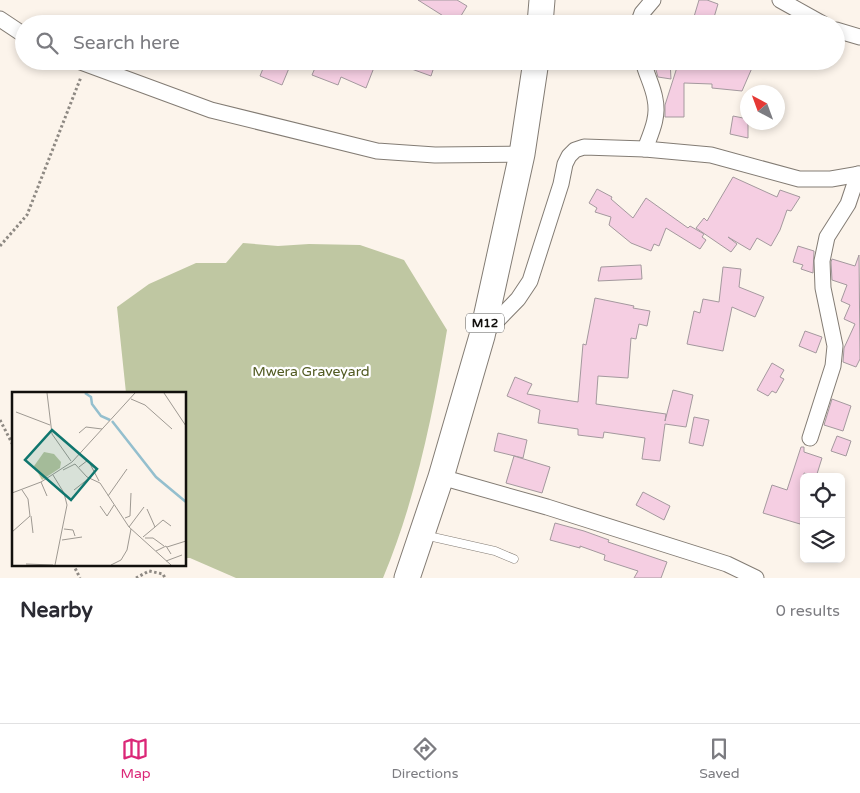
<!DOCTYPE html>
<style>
:root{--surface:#fff;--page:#f7f7f7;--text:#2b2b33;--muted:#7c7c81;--line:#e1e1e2;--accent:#db2777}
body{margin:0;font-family:"Varela Round",sans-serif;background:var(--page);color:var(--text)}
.controls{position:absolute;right:15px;bottom:15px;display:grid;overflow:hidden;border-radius:8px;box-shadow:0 2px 8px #0003}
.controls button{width:45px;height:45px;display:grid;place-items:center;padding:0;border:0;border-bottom:1px solid var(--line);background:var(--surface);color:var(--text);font:25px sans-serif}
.compass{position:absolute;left:740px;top:85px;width:45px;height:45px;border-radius:50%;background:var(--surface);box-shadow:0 2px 8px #0003;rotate:319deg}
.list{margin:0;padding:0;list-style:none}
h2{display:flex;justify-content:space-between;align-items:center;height:65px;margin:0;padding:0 20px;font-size:21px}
h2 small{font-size:16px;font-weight:400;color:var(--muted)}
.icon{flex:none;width:28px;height:28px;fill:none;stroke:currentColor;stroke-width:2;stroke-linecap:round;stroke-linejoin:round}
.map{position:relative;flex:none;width:860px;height:578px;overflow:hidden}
.search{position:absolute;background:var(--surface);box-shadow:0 2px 8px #0003;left:15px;right:15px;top:15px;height:55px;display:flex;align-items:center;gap:12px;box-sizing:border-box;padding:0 18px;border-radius:28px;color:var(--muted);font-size:19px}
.sheet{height:145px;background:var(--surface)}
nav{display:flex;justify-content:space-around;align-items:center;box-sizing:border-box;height:70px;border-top:1px solid var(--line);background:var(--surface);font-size:14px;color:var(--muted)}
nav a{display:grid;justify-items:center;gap:2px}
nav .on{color:var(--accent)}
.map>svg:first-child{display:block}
.green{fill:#bfc7a2}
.building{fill:#f5cee2;stroke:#a4999e}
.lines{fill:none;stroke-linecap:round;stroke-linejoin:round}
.service-casing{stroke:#837c74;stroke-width:9}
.minor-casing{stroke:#837c74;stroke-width:17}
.trunk-casing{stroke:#837c74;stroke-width:27}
.path{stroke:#8e8983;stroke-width:3;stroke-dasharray:2.5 2.5;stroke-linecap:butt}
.service{stroke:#fff;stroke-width:8}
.minor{stroke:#fff;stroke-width:15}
.trunk{stroke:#fff;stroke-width:25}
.labels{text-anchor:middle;stroke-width:4.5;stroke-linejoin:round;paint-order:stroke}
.shield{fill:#fff;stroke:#595856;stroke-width:1}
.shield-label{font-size:12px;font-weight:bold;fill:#12100d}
.park-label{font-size:14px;fill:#515a21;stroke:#fff}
.inset-river{fill:none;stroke:#94bfce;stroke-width:2.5}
.inset-road{fill:none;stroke:#9e9992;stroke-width:1}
.view{fill:#0f766e;fill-opacity:0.15;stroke:#0f766e;stroke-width:2.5}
.inset-edge{fill:none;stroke:#12100d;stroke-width:2.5}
</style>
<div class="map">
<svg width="860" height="578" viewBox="0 0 860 578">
<rect width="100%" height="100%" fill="#fcf4eb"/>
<path class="green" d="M243 243 278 246 309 244 360 245 404 260 447 330C433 414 416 499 383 578H236L190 558H185V393H126L117 307 149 284 196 263H226Z"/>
<g class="building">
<path d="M418 0H457L467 6 456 24Z"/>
<path d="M699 0H707L718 4 712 24 693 20Z"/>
<path d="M266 61H292L282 85 260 76Z"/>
<path d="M318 61H325L341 68 344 61H366L375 65 366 88 341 77 338 85 312 75Z"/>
<path d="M395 61H436L431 76 395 63Z"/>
<path d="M657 61H670L671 79 658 77 656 70Z"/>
<path d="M679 61H755L742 91 712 88V84L684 83V117H665V105Z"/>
<path d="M733 116 748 119V138L730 134Z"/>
<path d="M733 177 777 197 780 190 800 197 791 211 787 210 780 230 771 246 757 238 750 250 728 237 737 244 731 252 696 228 704 218 707 221Z"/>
<path d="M597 189 612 197 611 199 633 218 646 198 688 228 690 226 704 234 702 237 706 240 700 249 666 228 659 246 654 244 651 251 631 243 609 225 611 217 595 212 597 208 589 203Z"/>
<path d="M798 246 814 251 813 273 801 269 803 265 793 262Z"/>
<path d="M859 255 860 359 856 367 843 362 844 348 855 324 844 319 850 305 841 301 847 285 832 280 831 262 832 259 855 266Z"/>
<path d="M641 265 642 279 598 281 601 267Z"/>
<path d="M723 267 741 269 739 287 764 297 755 317 732 307 723 351 687 344 694 311 700 313 703 299 719 302Z"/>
<path d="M595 298 634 306 633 308 650 311 647 326 639 324 636 339 631 338 628 378 598 376 596 404 666 414 665 421 673 390 693 395 686 427 665 424 660 461 642 459 645 438 604 432 603 438 578 435V429L538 423 540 410 507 396 515 377 532 384 527 394 578 402 583 344 586 345Z"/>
<path d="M805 331 822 337 816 353 799 346Z"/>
<path d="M772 363 784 370 780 377 784 379 776 393 772 391 768 396 757 390Z"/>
<path d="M832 399 851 406 843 431 824 425Z"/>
<path d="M694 417 709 420 703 446 689 443Z"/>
<path d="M498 433 527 440 523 458 494 451Z"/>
<path d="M837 436 851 441 846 456 831 451Z"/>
<path d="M801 447H804V452L822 458 816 477 804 473V511L800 524 763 513 772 485 787 490Z"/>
<path d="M514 456 550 467 542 493 506 483Z"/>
<path d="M643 492 670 506 664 520 636 505Z"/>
<path d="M555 523 584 531 609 540 608 542 667 562 661 578H634L638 571 604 560 605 555 580 546V548L550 540Z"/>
</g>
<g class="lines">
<defs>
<path id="service" d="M424 535 495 551 514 559"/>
<g id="minor">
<path d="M780 0 823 24"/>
<path d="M0 19 24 35"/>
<path d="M638 24 642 13 653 0"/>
<path d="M836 30 860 37"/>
<path d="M78 61 211 110 377 151 435 155 522 154"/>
<path d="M643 61C646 74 653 86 655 99 659 117 651 133 645 149"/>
<path d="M485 333 518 299 530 281 561 184 565 164 569 156 575 150 584 147 645 149 711 155 799 179H831L860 174"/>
<path d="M810 438 833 366 835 346 823 288 822 261 827 237 848 204 858 174"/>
<path d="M441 477 547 507 727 564 756 578"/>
</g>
<g id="trunk">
<path d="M540 24 542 0"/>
<path d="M407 578 441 477 482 336 522 154 536 61"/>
</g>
</defs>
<use href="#service" class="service-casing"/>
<use href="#minor" class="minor-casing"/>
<use href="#trunk" class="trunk-casing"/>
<g class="path">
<path d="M0 246 27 215 81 77"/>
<path d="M0 420 14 447"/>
<path d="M73 564 80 578"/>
<path d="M136 578 149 571 163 574 165 578"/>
</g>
<use href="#service" class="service"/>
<use href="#minor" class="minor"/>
<use href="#trunk" class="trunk"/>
</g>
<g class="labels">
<rect class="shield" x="466" y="313.5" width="38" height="19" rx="4"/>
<g class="shield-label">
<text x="485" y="327">M12</text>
</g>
<g class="park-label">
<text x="311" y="376">Mwera Graveyard</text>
</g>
</g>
<g transform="translate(12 392)">
<rect width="174" height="174" fill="#fcf4eb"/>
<path d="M32 60 42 62 49 70 48 76 30 88 22 74Z" fill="#bfc7a2"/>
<path class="inset-river" d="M73 1 79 5 80 12 89 24 98 28M100 29 144 85 174 110"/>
<path class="inset-road" d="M35 1 40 42 59 69M152 1 174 34M119 7 133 13 160 37M4 20 38 33M67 41 74 35 90 37M67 75 76 68 87 89M51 78 63 72 75 85 88 91 117 135 159 173M41 83 52 101 55 113 43 173M29 90 35 104M62 98 76 87M0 101 29 90 60 70 123 1M96 104 115 77M88 114 95 124 102 113M19 124 21 141M113 126 118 124 119 101M117 135 132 115M143 135 151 128 159 134M52 137 61 138 63 144M0 140 18 124 16 107 10 98M131 145 143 135 135 117M133 146H141L152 154M50 148 70 145M155 155 174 149M144 159 154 154 159 162M154 169 170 163M14 172 41 173M99 173 109 168 115 158 119 137"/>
<path class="view" d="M40 38 85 77 59 108 13 68Z"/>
<rect width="174" height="174" class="inset-edge"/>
</g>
</svg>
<div class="controls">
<button><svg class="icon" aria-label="locate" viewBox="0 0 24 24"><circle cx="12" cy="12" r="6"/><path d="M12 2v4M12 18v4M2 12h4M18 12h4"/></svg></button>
<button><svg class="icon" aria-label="layers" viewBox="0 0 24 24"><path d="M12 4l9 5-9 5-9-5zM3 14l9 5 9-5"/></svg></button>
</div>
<svg class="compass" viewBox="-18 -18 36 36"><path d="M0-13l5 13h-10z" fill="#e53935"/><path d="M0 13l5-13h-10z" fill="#7c7c81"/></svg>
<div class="search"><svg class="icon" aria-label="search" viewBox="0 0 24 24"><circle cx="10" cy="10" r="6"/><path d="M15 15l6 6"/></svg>Search here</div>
</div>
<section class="sheet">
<h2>Nearby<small>0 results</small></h2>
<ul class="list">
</ul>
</section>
<nav>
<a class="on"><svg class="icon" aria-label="map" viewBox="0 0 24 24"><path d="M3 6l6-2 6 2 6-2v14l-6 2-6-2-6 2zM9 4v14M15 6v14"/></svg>Map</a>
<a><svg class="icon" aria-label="directions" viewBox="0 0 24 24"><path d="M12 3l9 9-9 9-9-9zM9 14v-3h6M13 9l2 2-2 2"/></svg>Directions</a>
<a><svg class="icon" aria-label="saved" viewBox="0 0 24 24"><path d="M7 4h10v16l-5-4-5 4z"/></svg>Saved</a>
</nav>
